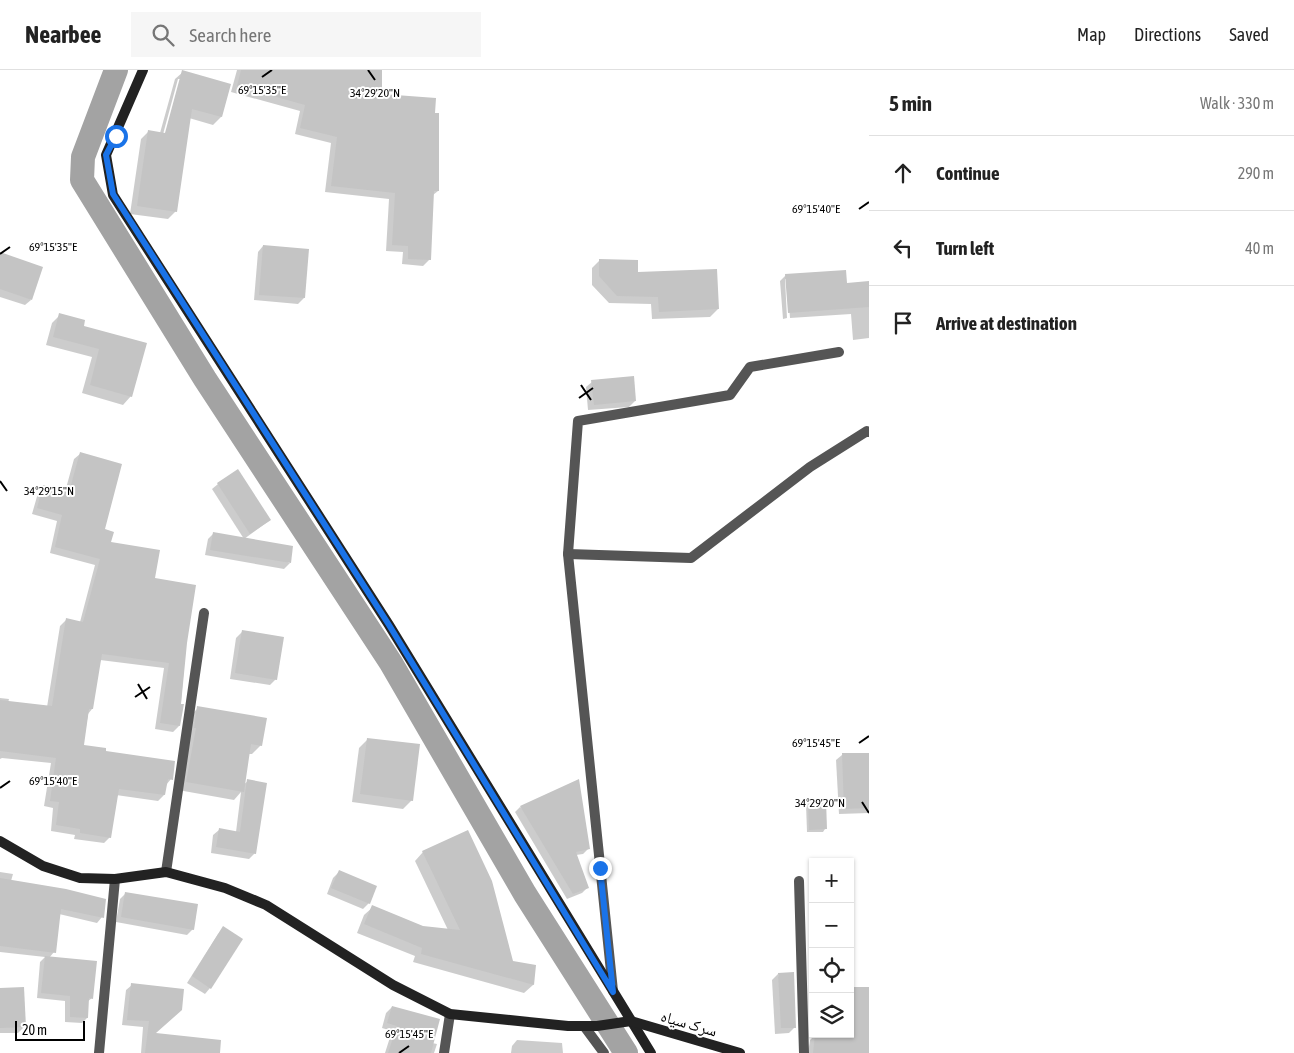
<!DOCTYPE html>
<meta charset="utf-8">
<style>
:root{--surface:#fff;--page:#f6f6f6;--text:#222;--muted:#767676;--line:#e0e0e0}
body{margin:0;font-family:"Asap Condensed","Noto Naskh Arabic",sans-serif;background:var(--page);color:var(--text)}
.controls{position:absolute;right:15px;bottom:15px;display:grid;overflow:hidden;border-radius:0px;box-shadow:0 1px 4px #0004}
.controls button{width:45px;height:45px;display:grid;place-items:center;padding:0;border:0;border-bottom:1px solid var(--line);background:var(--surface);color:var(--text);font:25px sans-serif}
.scale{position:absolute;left:15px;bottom:12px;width:70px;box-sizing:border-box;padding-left:5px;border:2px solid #000;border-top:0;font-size:14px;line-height:18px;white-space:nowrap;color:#000;-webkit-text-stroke:4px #fff;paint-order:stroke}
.stop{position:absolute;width:15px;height:15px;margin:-11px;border:4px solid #1a73e8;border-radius:50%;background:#fff}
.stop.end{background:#1a73e8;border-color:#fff;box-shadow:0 1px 5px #0008}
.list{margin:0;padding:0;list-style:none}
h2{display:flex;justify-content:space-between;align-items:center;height:65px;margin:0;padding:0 20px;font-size:21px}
h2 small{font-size:16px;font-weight:400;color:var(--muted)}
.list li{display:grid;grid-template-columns:32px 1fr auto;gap:15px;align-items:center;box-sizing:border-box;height:75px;padding:0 20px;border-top:1px solid var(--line)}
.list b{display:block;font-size:19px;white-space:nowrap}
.list em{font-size:16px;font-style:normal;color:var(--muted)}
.icon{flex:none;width:28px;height:28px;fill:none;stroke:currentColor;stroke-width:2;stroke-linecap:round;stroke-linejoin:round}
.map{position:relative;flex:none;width:869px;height:983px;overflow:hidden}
header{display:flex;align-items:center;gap:30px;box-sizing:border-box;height:70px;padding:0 25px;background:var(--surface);border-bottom:1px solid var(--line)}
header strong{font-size:24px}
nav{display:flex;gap:28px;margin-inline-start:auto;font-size:18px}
.search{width:350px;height:45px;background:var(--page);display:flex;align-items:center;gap:12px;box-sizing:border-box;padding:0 18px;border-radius:0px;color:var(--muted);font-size:19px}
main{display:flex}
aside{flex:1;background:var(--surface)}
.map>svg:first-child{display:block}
.shadow{fill:#0003;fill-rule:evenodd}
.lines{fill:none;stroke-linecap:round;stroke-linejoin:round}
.canal{stroke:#a3a3a3;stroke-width:24}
.building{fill:#c4c4c4}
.street{stroke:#555;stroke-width:10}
.secondary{stroke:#222;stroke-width:10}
.route{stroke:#1a73e8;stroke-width:6}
.ticks{fill:none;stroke:#000;stroke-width:2}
.labels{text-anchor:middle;stroke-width:4;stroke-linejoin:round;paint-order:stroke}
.street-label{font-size:16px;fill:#000;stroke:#fff}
.ticks-label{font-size:12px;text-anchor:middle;fill:#000;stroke:#fff;stroke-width:4;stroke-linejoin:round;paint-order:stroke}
</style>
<header>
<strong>Nearbee</strong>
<div class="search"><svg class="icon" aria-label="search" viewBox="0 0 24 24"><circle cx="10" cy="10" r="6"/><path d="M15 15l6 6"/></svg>Search here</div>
<nav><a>Map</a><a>Directions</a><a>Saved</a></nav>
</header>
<main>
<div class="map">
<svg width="869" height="983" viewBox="0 0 869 983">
<rect width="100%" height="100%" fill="#fff"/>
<g class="shadow">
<path d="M237 0H381L380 26 438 121 433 125 430 189 423 196 402 194 403 182 386 181 389 129 325 122 331 73 295 64 300 41 231 22Z"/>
<path d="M183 2 230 15 221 47 213 55 189 48 176 141 168 149 130 144 141 69 148 62 160 63 175 9ZM178 9H181L164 69 162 68Z"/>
<path d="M263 176 304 228 298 234 254 230 258 182Z"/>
<path d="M0 184 31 230 25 235 0 227Z"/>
<path d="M600 190 637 204 718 239 710 247 652 249 651 234 609 233 592 215V198Z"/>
<path d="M786 205 845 214 869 212V268L853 270 851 244 790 248 787 209H785L787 248 783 249 780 211Z"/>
<path d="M60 245 82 257 145 274 131 326 123 335 82 323 92 287 46 275 52 253Z"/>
<path d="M592 312 635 331 629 337 588 340 586 317Z"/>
<path d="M80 384 103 460 110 473 154 509 186 572 179 656 173 662 155 659 164 598 100 590 92 639 88 644 83 676 105 682 171 709 166 715 164 725 158 731 116 725 110 767 104 773 74 769 75 765 51 761 53 738 44 736 51 693 2 688 0 689V628L9 629 8 633 47 637 60 556 66 550 80 552 95 495 50 483 57 451 32 444 38 423 43 417 65 422 74 389Z"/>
<path d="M218 414 270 450 244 469 212 419Z"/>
<path d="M214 463 290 493 284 499 205 485 208 469Z"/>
<path d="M242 562 276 609 270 615 230 609 236 568Z"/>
<path d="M198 638 261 675 252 684H248L243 715 248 711 255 783 249 789 211 783 213 765 219 760 236 762 241 722 234 730 178 720 189 647Z"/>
<path d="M368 669 412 730 403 739 352 732 359 678Z"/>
<path d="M869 684V743L839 744 836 690 842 685Z"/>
<path d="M808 732 825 759 823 762H807L806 734Z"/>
<path d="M520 737 588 779 583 784 576 785 588 817 582 823 567 829 515 742Z"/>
<path d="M423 782 512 892 535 896 533 915 524 923 413 892 415 886 357 863 364 845 373 837 423 857 448 860 415 791Z"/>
<path d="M0 802 13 804 11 811 102 847 97 853 59 844 54 882 49 888 92 928 87 932V948L82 953 65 952V931L37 928 40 892 45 887 0 882Z"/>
<path d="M339 802 369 833 363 839 327 824 333 808Z"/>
<path d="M126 823 193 859 187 865 116 852 120 829Z"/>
<path d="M224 858 210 918 205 924 187 913 218 864Z"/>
<path d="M778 904 795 957 789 963 775 964 772 910Z"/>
<path d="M132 915 182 920 154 964 185 983H141L143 957 122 955 126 920Z"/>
<path d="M869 918V983H808L810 970 816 964 844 967V964H850Z"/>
<path d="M0 919 24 957 18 963H0Z"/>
<path d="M392 937 432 973 437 974 434 983H385L392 961 382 958 386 943Z"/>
<path d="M517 970 562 973 563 983H511L512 976Z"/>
</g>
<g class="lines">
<path class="canal" d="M116 0 83 87 82 110 205 309 391 593 525 824 626 983"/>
</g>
<g class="building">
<path d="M182 0 231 14 222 47 192 39 177 142 137 136 148 60 165 63Z"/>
<path d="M241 0H382V24L436 28 435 43H439V121H434L431 190 408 189V176L392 175 395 123 331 116 337 67 300 58 305 35 237 16Z"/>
<path d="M263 175 309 179 305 228 259 225Z"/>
<path d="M0 182 43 197 32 230 0 219Z"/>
<path d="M599 189 638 190V202L717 199 719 239 659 242 658 227 617 226 599 206Z"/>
<path d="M846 200 847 213 869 211V237L788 243 785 204Z"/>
<path d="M59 243 85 250 84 256 147 273 132 327 90 315 99 279 53 267Z"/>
<path d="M634 306 636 331 594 335 591 310Z"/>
<path d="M80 382 122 394 105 459 114 462 111 472 160 480 155 508 196 515 187 573 181 634H184L180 656 160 653 169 593 102 584 93 639H89L84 675 106 678V681L175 691 173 710 168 709 165 725 119 719 111 768 80 763V759L56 755 59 732 50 731 56 688 0 681V630L52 636 66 548 83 552 100 489 55 477 62 445 37 438 43 415 69 422Z"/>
<path d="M238 399 271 450 250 464 217 413Z"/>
<path d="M213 462 293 476 291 493 210 480Z"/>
<path d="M242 560 284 567 277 610 235 603Z"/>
<path d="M197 636 267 648 262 676 251 674 244 722 186 712 196 658H194Z"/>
<path d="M367 668 420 674 413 731 360 724Z"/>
<path d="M842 683H869V738L844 739Z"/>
<path d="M247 709 267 713 256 784 216 777 219 758 240 762Z"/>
<path d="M579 709 590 779 576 782 589 818 573 824 520 736Z"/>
<path d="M826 730 827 759 809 760 808 731Z"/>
<path d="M468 760 492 811 513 891 536 895 534 915 421 884 422 878 364 854 372 835 423 856 460 860 422 781Z"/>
<path d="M339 800 377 816 370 834 331 818Z"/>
<path d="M0 808 66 819 106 829 104 848 61 839 56 883 0 876Z"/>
<path d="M125 822 198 834 194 860 121 847Z"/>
<path d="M223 856 243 869 211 919 192 906Z"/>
<path d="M45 886 97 891 93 929 89 928 88 948 70 947V926L41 923Z"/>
<path d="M794 902 796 958H781L778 903Z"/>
<path d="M131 913 184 919 182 940 156 963 221 970 220 983H145L149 951 127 950Z"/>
<path d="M24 917 26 957 0 958V918Z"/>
<path d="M850 917H869V983H813L815 964 850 967Z"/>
<path d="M392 936 440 949 431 983H388L397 956 387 953Z"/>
</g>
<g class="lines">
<g class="street">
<path d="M568 484 691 488 810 397 867 361 869 362"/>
<path d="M166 802 204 543"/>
<path d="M799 811 804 983"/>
<path d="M613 921 568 484 578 351 730 325 750 297 839 282"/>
<path d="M584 956 604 983"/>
<path d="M99 983 115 809"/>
<path d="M444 983 450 944"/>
</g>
<g class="secondary">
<path d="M143 0 106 85 113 125 389 555 651 983"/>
<path d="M0 771 43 796 80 808 115 809 166 802 225 818 266 835 393 915 450 944 568 956H597L631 951 740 983"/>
</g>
</g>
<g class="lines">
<path class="route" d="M116 66 106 85 113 124 389 555 613 922 600 798"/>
</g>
<path class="ticks" d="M368 0 375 10M262 7 272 0M859 139 869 132M0 184 10 177M581 315 591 330M579 328 593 318M0 411 7 421M138 614 147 629M135 627 150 617M859 673 869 666M0 718 10 711M862 732 869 743M399 983 409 976"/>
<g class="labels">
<g class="street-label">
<text transform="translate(689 953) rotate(16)" y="6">سرک سیاه</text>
</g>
</g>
<g class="ticks-label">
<text x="262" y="24">69°15'35"E</text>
<text x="375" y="27">34°29'20"N</text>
<text x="816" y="143">69°15'40"E</text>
<text x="53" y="181">69°15'35"E</text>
<text x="49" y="425">34°29'15"N</text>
<text x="816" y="677">69°15'45"E</text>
<text x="53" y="715">69°15'40"E</text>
<text x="820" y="737">34°29'20"N</text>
<text x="409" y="968">69°15'45"E</text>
</g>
</svg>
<div class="controls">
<button>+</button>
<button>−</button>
<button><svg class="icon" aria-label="locate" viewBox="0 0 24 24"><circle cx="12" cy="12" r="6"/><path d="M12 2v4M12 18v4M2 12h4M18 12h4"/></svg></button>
<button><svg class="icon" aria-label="layers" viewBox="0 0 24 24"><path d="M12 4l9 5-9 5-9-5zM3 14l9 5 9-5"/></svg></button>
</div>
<div class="scale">20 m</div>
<div class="stop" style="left:116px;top:66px"></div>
<div class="stop end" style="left:600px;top:798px"></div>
</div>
<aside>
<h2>5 min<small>Walk · 330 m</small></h2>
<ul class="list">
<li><svg class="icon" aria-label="ahead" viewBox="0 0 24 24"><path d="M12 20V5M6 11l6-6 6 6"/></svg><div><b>Continue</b></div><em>290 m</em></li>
<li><svg class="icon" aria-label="left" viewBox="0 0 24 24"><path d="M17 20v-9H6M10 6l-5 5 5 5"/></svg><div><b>Turn left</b></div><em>40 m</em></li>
<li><svg class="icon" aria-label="arrive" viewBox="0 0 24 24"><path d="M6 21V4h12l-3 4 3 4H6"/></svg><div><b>Arrive at destination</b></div></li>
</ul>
</aside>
</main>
